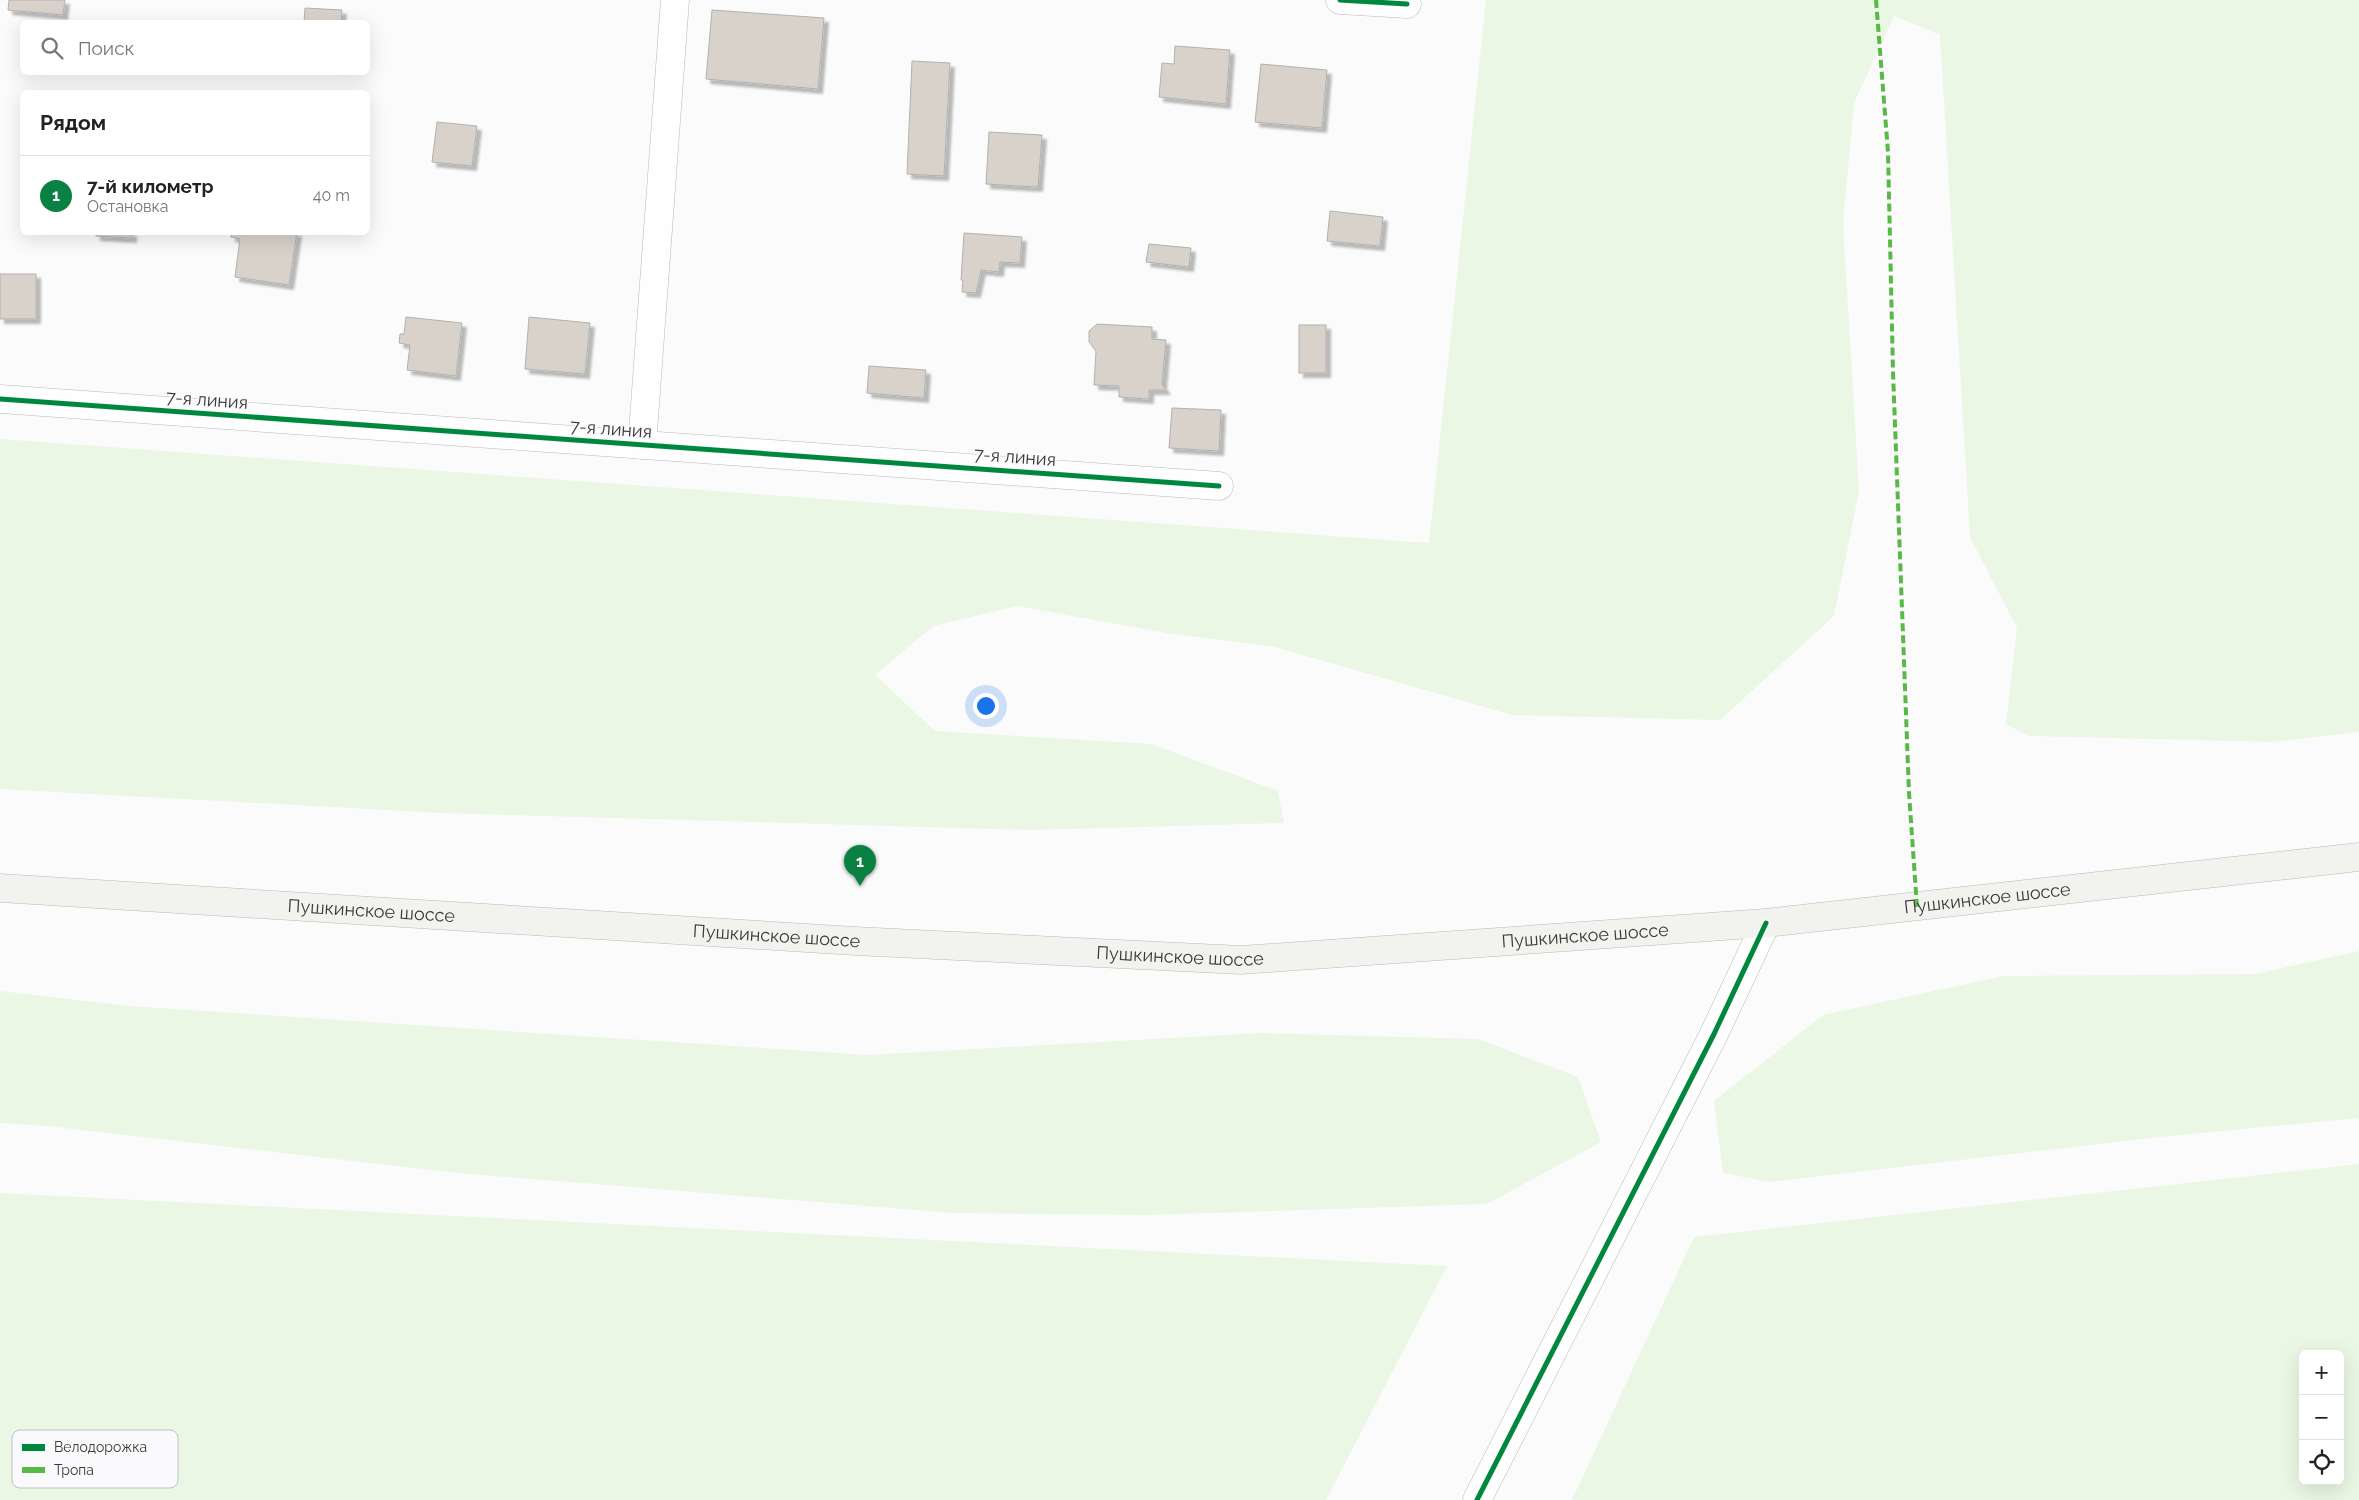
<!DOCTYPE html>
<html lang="ru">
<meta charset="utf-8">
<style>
:root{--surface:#fff;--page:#f6f6f6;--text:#222;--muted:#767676;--line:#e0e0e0;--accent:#0b8043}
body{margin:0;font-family:Raleway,sans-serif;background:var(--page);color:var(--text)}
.controls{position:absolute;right:15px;bottom:15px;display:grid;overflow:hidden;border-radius:8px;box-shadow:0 5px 20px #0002}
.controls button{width:45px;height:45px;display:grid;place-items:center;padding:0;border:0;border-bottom:1px solid var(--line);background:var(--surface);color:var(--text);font:25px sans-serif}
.you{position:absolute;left:985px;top:705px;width:18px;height:18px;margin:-12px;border:4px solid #fff;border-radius:50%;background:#1a73e8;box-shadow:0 0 0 8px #1a73e833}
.badge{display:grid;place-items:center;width:32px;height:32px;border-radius:50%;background:var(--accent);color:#fff;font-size:16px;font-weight:700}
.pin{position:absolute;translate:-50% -41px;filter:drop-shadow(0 1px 2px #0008)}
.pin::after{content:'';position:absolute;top:26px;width:18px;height:15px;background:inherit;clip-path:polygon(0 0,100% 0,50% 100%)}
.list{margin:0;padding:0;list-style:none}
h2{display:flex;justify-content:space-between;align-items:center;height:65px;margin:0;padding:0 20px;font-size:21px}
h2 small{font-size:16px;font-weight:400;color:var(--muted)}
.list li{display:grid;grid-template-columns:32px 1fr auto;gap:15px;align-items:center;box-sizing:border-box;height:80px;padding:0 20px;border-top:1px solid var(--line)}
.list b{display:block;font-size:19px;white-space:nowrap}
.list p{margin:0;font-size:16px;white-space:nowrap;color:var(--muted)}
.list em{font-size:16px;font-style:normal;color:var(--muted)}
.icon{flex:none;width:28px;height:28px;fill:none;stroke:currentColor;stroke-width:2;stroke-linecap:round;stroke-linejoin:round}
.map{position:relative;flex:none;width:2359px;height:1500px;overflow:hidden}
.search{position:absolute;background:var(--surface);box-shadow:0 5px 20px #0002;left:20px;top:20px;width:350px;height:55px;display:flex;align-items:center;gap:12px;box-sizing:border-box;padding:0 18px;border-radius:8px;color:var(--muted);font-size:19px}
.panel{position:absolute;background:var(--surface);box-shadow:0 5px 20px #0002;left:20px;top:90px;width:350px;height:145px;border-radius:8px}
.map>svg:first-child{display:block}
.green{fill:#e9f7e4;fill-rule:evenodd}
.building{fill:#d8d2ca;stroke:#b1b1b0;filter:url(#shadow)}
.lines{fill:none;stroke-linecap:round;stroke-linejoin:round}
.street-casing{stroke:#b9b9b9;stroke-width:29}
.secondary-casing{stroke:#b9b9b9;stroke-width:29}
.street{stroke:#fefefe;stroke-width:28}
.secondary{stroke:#f2f2ef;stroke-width:28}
.quiet{stroke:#58b947;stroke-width:4;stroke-dasharray:8 4;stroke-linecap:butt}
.cycleway-casing{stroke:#fafafc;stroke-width:8}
.cycleway{stroke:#00873e;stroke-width:5}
.labels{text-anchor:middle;stroke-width:4;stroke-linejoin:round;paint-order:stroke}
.street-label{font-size:18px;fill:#3a3a3a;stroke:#fafafc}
.key{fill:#fafafc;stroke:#c0c0c2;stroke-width:1}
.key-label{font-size:14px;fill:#3a3a3a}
</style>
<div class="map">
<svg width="2359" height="1500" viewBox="0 0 2359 1500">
<defs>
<filter id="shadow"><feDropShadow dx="4.5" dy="4.5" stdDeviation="1" flood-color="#0004"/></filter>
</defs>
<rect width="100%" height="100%" fill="#fbfbfb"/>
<g class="green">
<path d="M1486 0H2359V732L2272 742 2028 736 2006 724 2017 628 1970 537 1940 35 1894 16 1854 103 1843 223 1859 492 1834 616 1720 720 1512 715 1275 647 1167 633 1017 606 933 626 875 675 935 731 1151 744 1278 791 1284 823 1031 830 441 813 0 789V439L1429 543Z"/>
<path d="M2359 951V1118L2159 1137 1770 1182 1723 1173 1714 1101 1823 1015 2003 976 2255 974Z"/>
<path d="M0 991 129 1006 868 1055 1260 1033 1478 1039 1578 1077 1601 1142 1487 1204 1147 1215 953 1213 458 1173 47 1126 0 1123Z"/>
<path d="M2359 1164V1500H1572L1694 1237ZM2303 1354H2340V1481H2303Z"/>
<path d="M0 1193 1447 1266 1326 1500H0Z"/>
</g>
<g class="building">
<path d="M9 0H65L63 15 8 10Z"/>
<path d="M305 8 342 10 341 22H304Z"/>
<path d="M712 10 824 18 818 89 706 79Z"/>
<path d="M1175 46 1230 50 1226 104 1159 97 1162 63 1174 64Z"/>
<path d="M912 61 950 63 944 176 907 174Z"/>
<path d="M1261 64 1327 70 1322 128 1255 122Z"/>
<path d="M437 122 477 126 472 166 432 162Z"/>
<path d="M989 132 1042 135 1038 187 986 184Z"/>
<path d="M1330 211 1383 217 1380 246 1327 241Z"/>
<path d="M96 232H132V238L96 236Z"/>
<path d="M232 232H297L289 285 235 277 240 239 231 237Z"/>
<path d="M964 233 1022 237 1020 263 1000 262 999 272 981 270 976 293 962 292 963 280H961Z"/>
<path d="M1149 244 1191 248 1189 267 1146 262Z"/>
<rect x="0" y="274" width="36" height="45"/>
<path d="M406 317 462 323 456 376 407 370 410 345 399 343 400 334H404Z"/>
<path d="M529 317 590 323 585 374 525 369Z"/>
<path d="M1097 324 1152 327V339L1166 340 1162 385 1166 390H1149V399L1119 397V386L1094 385 1096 351 1089 342V331Z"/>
<rect x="1299" y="325" width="27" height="48"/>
<path d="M869 366 926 370 924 398 867 393Z"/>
<path d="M1172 408 1221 410 1219 451 1169 448Z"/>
</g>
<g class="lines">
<defs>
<g id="street">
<path d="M1340 0 1407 4"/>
<path d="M0 399 1219 486"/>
<path d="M642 445 675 0"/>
<path d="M1477 1500 1714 1034 1766 923"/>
</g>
<g id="secondary">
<path id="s1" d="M0 888 855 941 1241 960 1766 923 2359 857"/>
</g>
</defs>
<use href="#street" class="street-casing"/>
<use href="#secondary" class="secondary-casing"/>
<use href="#street" class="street"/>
<use href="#secondary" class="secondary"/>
<path class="quiet" d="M1876 0 1888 152 1893 372 1909 793 1917 907"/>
<defs>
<g id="cycleway">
<path d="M1340 0 1407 4"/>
<path d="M0 399 1219 486"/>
<path d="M1477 1500 1714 1034 1766 923"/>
</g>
</defs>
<use href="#cycleway" class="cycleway-casing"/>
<use href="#cycleway" class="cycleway"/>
</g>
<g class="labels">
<g class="street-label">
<text transform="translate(207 400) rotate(4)" y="6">7-я линия</text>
<text transform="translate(611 429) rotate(4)" y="6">7-я линия</text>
<text transform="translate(1015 457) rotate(4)" y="6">7-я линия</text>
<text dy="6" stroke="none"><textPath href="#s1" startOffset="1992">Пушкинское шоссе</textPath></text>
<text dy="6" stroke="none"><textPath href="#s1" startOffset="372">Пушкинское шоссе</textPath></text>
<text dy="6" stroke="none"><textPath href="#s1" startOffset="778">Пушкинское шоссе</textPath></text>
<text dy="6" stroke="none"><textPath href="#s1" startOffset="1588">Пушкинское шоссе</textPath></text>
<text dy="6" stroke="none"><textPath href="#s1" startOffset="1182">Пушкинское шоссе</textPath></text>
</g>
</g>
<rect x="12" y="1430" width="166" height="58" rx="8" class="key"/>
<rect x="22" y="1444" width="23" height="7" fill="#00873e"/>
<rect x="22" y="1467" width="23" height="6" fill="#58b947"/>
<g class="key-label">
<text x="54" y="1452">Велодорожка</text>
<text x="54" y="1475">Тропа</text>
</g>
</svg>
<div class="controls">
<button>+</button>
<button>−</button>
<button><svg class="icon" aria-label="locate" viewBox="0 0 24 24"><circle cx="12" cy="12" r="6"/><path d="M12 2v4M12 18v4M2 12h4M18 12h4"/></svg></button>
</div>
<div class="you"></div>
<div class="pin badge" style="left:860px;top:886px">1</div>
<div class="search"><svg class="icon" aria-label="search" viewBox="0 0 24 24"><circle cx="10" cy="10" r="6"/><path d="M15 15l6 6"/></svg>Поиск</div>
<section class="panel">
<h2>Рядом<small></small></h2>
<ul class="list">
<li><span class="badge">1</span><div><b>7-й километр</b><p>Остановка</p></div><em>40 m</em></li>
</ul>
</section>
</div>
